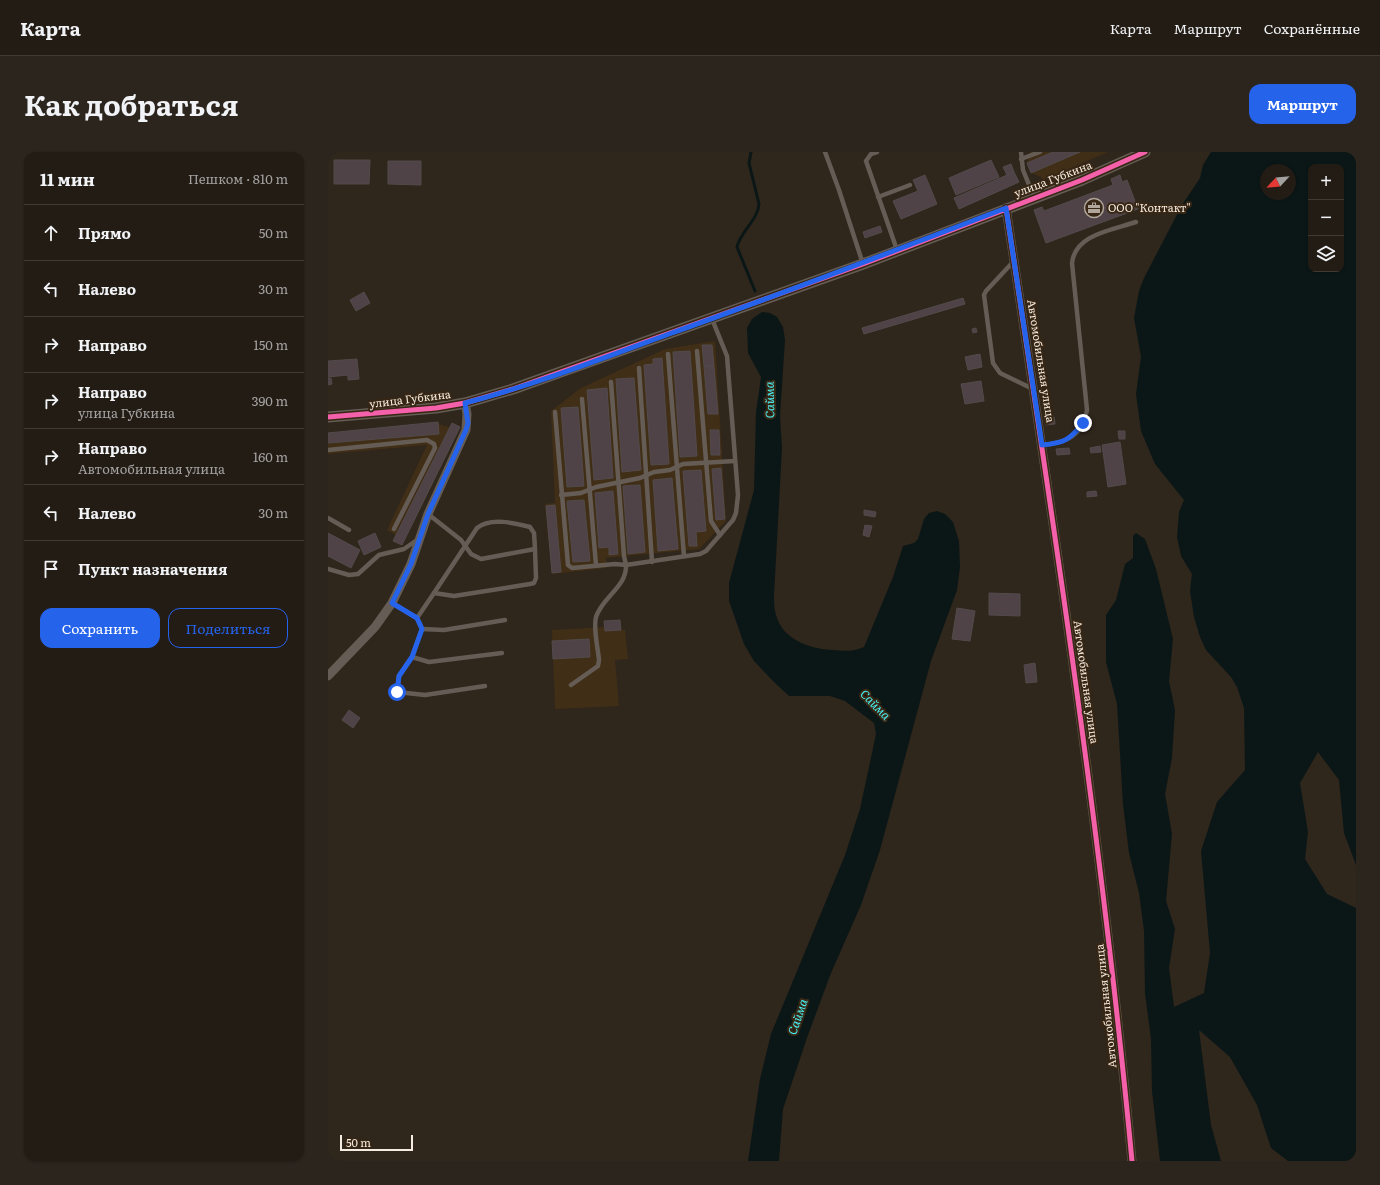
<!DOCTYPE html>
<html lang="ru">
<meta charset="utf-8">
<style>
:root{--surface:#231c15;--page:#2b251e;--text:#f1f3f6;--muted:#a3a1a0;--line:#403a34;--accent:#2563eb}
body{margin:0;font-family:Literata,serif;background:var(--page);color:var(--text)}
.controls{position:absolute;right:12px;top:12px;display:grid;overflow:hidden;border-radius:8px;box-shadow:0 1px 3px #0004}
.controls button{width:36px;height:36px;display:grid;place-items:center;padding:0;border:0;border-bottom:1px solid var(--line);background:var(--surface);color:var(--text);font:20px sans-serif}
.compass{position:absolute;left:932px;top:12px;width:36px;height:36px;border-radius:50%;background:var(--surface);box-shadow:0 1px 3px #0004;rotate:244deg}
.scale{position:absolute;left:12px;bottom:10px;width:73px;box-sizing:border-box;padding-left:4px;border:2px solid #f6ebdf;border-top:0;font-size:11px;line-height:14px;white-space:nowrap;color:#f6ebdf;-webkit-text-stroke:3px #372714;paint-order:stroke}
.stop{position:absolute;width:12px;height:12px;margin:-9px;border:3px solid #2563eb;border-radius:50%;background:#fff}
.stop.end{background:#2563eb;border-color:#fff;box-shadow:0 1px 4px #0008}
.list{margin:0;padding:0;list-style:none}
h2{display:flex;justify-content:space-between;align-items:center;height:52px;margin:0;padding:0 16px;font-size:17px}
h2 small{font-size:13px;font-weight:400;color:var(--muted)}
.list li{display:grid;grid-template-columns:26px 1fr auto;gap:12px;align-items:center;box-sizing:border-box;height:56px;padding:0 16px;border-top:1px solid var(--line)}
.list b{display:block;font-size:15px;white-space:nowrap}
.list p{margin:0;font-size:13px;white-space:nowrap;color:var(--muted)}
.list em{font-size:13px;font-style:normal;color:var(--muted)}
.actions{display:flex;gap:8px;padding:12px 16px}
.actions a{flex:1;padding:9px 0;border:1px solid var(--accent);border-radius:12px;text-align:center;font-size:14px;color:var(--accent)}
.actions .main{background:var(--accent);color:#fff}
.icon{flex:none;width:22px;height:22px;fill:none;stroke:currentColor;stroke-width:2;stroke-linecap:round;stroke-linejoin:round}
.map{position:relative;flex:none;width:1028px;height:1009px;overflow:hidden;border-radius:12px}
header{display:flex;align-items:center;gap:24px;box-sizing:border-box;height:56px;padding:0 20px;background:var(--surface);border-bottom:1px solid var(--line)}
header strong{font-size:19px}
nav{display:flex;gap:22px;margin-inline-start:auto;font-size:14px}
.intro{display:flex;align-items:center;justify-content:space-between;box-sizing:border-box;height:96px;padding:0 24px}
h1{margin:0;font-size:28px}
.button{padding:10px 18px;border-radius:12px;background:var(--accent);color:#fff;font-size:14px;font-weight:700}
main{display:flex;gap:24px;padding:0 24px}
aside{flex:1;background:var(--surface);border-radius:12px;box-shadow:0 1px 3px #0004}
.map>svg:first-child{display:block}
.built{fill:#412e17}
.water{fill:#0b1717;fill-rule:evenodd}
.lines{fill:none;stroke-linecap:round;stroke-linejoin:round}
.stream{stroke:#0b1717;stroke-width:3}
.building{fill:#4f4347;stroke:#524b4b}
.service{stroke:#655d55;stroke-width:4.5}
.minor{stroke:#655d55;stroke-width:9}
.tertiary{stroke:#655d55;stroke-width:11}
.cycleway-casing{stroke:#372714;stroke-width:8}
.cycleway{stroke:#f560ab;stroke-width:5}
.route{stroke:#2563eb;stroke-width:5}
.labels{text-anchor:middle;stroke-width:4;stroke-linejoin:round;paint-order:stroke}
.street-label{font-size:11px;fill:#f6ebdf;stroke:#372714}
.poi-label{font-size:11px;fill:#f6ebdf;stroke:#372714;text-anchor:start}
.water-label{font-size:12px;font-style:italic;fill:#4aeff3;stroke:#372714}
</style>
<header>
<strong>Карта</strong>
<nav><a>Карта</a><a>Маршрут</a><a>Сохранённые</a></nav>
</header>
<div class="intro"><h1>Как добраться</h1><a class="button">Маршрут</a></div>
<main>
<aside>
<h2>11 мин<small>Пешком · 810 m</small></h2>
<ul class="list">
<li><svg class="icon" aria-label="ahead" viewBox="0 0 24 24"><path d="M12 20V5M6 11l6-6 6 6"/></svg><div><b>Прямо</b></div><em>50 m</em></li>
<li><svg class="icon" aria-label="left" viewBox="0 0 24 24"><path d="M17 20v-9H6M10 6l-5 5 5 5"/></svg><div><b>Налево</b></div><em>30 m</em></li>
<li><svg class="icon" aria-label="right" viewBox="0 0 24 24"><path d="M7 20v-9h11M14 6l5 5-5 5"/></svg><div><b>Направо</b></div><em>150 m</em></li>
<li><svg class="icon" aria-label="right" viewBox="0 0 24 24"><path d="M7 20v-9h11M14 6l5 5-5 5"/></svg><div><b>Направо</b><p>улица Губкина</p></div><em>390 m</em></li>
<li><svg class="icon" aria-label="right" viewBox="0 0 24 24"><path d="M7 20v-9h11M14 6l5 5-5 5"/></svg><div><b>Направо</b><p>Автомобильная улица</p></div><em>160 m</em></li>
<li><svg class="icon" aria-label="left" viewBox="0 0 24 24"><path d="M17 20v-9H6M10 6l-5 5 5 5"/></svg><div><b>Налево</b></div><em>30 m</em></li>
<li><svg class="icon" aria-label="arrive" viewBox="0 0 24 24"><path d="M6 21V4h12l-3 4 3 4H6"/></svg><div><b>Пункт назначения</b></div></li>
</ul>
<div class="actions"><a class="main">Сохранить</a><a>Поделиться</a></div>
</aside>
<div class="map">
<svg width="1028" height="1009" viewBox="0 0 1028 1009">
<rect width="100%" height="100%" fill="#2f261c"/>
<g class="built">
<path d="M702 0H780L715 28 713 25 703 21 699 11Z"/>
<path d="M387 189 398 369 371 397 278 406V416L224 422 217 352 227 351 223 259 253 236 337 197Z"/>
<path d="M110 270 111 272 121 275 124 271 132 275 74 393 65 389 68 383 59 378 99 293 0 302V281Z"/>
<path d="M292 468 293 478H297L300 507 287 508 291 554 227 557 224 478 277 475 276 469Z"/>
</g>
<g class="water">
<path d="M883 0H1028V713L1016 681 1011 628 990 600 972 631 980 680 977 707 999 742 1028 756V1009H960L943 996 929 953 902 905 871 878 883 973 893 1009H832L824 939 823 887 817 841 816 779 811 741 801 701 795 652 789 552 778 510V463L788 448 797 412 805 406V384L808 381 817 387 828 417 845 487 841 529 847 558 844 606 837 642 844 682 838 749 847 777 841 816 846 855 876 841 882 801 873 699 889 650 917 618 916 556 909 535 903 525 878 498 872 485 866 465 862 439 864 422 853 404 849 385 851 360 856 348 827 312 813 279 808 242 813 205 806 166 811 139 816 126 854 53 872 26 875 13ZM983 15H1013V117H983ZM938 18H962V42H938Z"/>
<path d="M434 160 442 161 449 165 455 175 457 188 452 264 454 296 446 444C446 450 446 457 448 463 455 488 482 497 505 498 516 499 525 500 536 495L565 425 575 394 586 391 590 387 596 367 601 361 609 359 617 362 625 370 631 389 632 415 629 438 603 509 552 698 533 753 503 821 480 883 455 957 451 1009H420L432 927 443 882 517 703 532 657 548 582 546 571 517 549 502 544H461L446 530 426 509 416 492 401 449V431L426 338 428 260 433 225 420 201 419 176 424 167Z"/>
</g>
<g class="lines">
<path class="stream" d="M423 0 421 11 431 52C430 68 412 80 409 95L427 139"/>
</g>
<g class="building">
<path d="M725 0H752L703 21 699 11Z"/>
<path d="M6 8H42L41 32H6Z"/>
<path d="M663 8 671 25 628 43 621 26Z"/>
<path d="M60 9H93V33L60 32Z"/>
<path d="M683 12 686 20 679 23 675 15Z"/>
<path d="M686 20 691 30 631 57 626 46Z"/>
<path d="M597 23 609 52 573 67 565 49 590 39 585 28Z"/>
<path d="M792 23 794 30 799 28 810 57 718 91 706 58 714 55 716 59 785 33 783 27Z"/>
<path d="M552 74 554 80 537 86 535 80Z"/>
<path d="M36 140 42 151 28 159 22 148Z"/>
<path d="M635 146 637 152 536 182 534 176Z"/>
<path d="M648 176 649 180 645 181 644 177Z"/>
<path d="M374 193H384L386 214H376Z"/>
<path d="M362 199 369 304 352 305 345 200Z"/>
<path d="M652 202 654 215 640 218 637 205Z"/>
<path d="M334 206 341 312 323 313 316 213 325 212V207Z"/>
<path d="M29 207 31 227 20 228V223L0 225V209Z"/>
<path d="M376 214H386L390 262H380Z"/>
<path d="M0 226H3L4 232 0 233Z"/>
<path d="M306 226 313 318 294 320 288 227Z"/>
<path d="M653 229 656 249 637 252 633 232Z"/>
<path d="M279 236 285 326 266 328 259 238Z"/>
<path d="M250 255 256 334 239 335 233 256Z"/>
<path d="M726 265 727 272 718 273V267Z"/>
<path d="M110 270 111 282 0 291V281Z"/>
<path d="M124 271 132 275 74 393 65 389Z"/>
<path d="M382 278H391L392 303H383Z"/>
<path d="M790 279H797V287H791Z"/>
<path d="M792 290 798 332 780 335 774 293Z"/>
<path d="M772 294 773 300 763 301 762 296Z"/>
<path d="M741 296 742 302 729 303 728 297Z"/>
<path d="M393 316 397 367 388 368 384 317Z"/>
<path d="M373 318 378 379 368 380 369 394H361L355 319Z"/>
<path d="M344 326 350 397 330 399 325 328Z"/>
<path d="M312 333 317 400 300 402 295 334Z"/>
<path d="M285 339 290 402 281 403V395L271 396 267 341Z"/>
<path d="M768 339 769 344 759 345V340Z"/>
<path d="M256 348 262 409 245 410 239 349Z"/>
<path d="M227 353 233 420 224 421 218 354Z"/>
<path d="M536 358 548 360 547 365 536 363Z"/>
<path d="M537 373 544 374 541 385 535 383Z"/>
<path d="M0 381 32 398 23 416 0 404Z"/>
<path d="M47 381 53 395 36 403 30 389Z"/>
<path d="M661 441 692 442V464L661 463Z"/>
<path d="M629 456 647 459 642 489 624 487Z"/>
<path d="M292 468 293 478 277 479 276 469Z"/>
<path d="M261 487 262 505 225 507 224 489Z"/>
<path d="M707 511 709 530 698 531 696 513Z"/>
<path d="M21 558 32 566 25 576 14 568Z"/>
</g>
<g class="lines">
<g class="service">
<path d="M497 0 511 38 535 112"/>
<path d="M549 0 543 2 538 9 569 98"/>
<path d="M693 0 695 18 706 45"/>
<path d="M693 7 712 0"/>
<path d="M550 45 582 33"/>
<path d="M685 110 658 139 656 143 665 211 672 221 705 237"/>
<path d="M369 199 383 369 392 383"/>
<path d="M340 202 356 404"/>
<path d="M311 216 324 410"/>
<path d="M254 247 268 413"/>
<path d="M227 260 240 413 244 416 287 412 298 413 296 404 283 230"/>
<path d="M714 293C738 291 755 284 759 258L744 111C747 82 785 78 808 70"/>
<path d="M0 298 99 288 106 292 107 296 66 377"/>
<path d="M233 343 253 341 268 335 312 326 326 320 342 318 355 312 407 309"/>
<path d="M0 366 21 378"/>
<path d="M0 417 21 423 30 422 51 403 76 397 89 388"/>
<path d="M106 441 149 376C162 365 187 371 202 375L206 381 207 397"/>
<path d="M64 451 89 466 94 477 84 505 71 524 69 540 97 543 157 534"/>
<path d="M89 466 106 441 126 444 202 432 206 431 208 426 207 397 153 407 143 402 133 388 100 362"/>
<path d="M94 477 116 478 177 468"/>
<path d="M84 505 101 510 174 501"/>
<path d="M243 533 270 514 271 508C270 496 265 477 268 465 274 445 299 435 298 413L372 402 378 399 405 368 408 361 410 343 399 204 384 167"/>
</g>
<g class="minor">
<path d="M678 56C726 373 774 690 804 1009"/>
<path d="M0 524 47 475 64 451 83 412 100 362 138 278 139 262 137 251"/>
</g>
<path class="tertiary" d="M0 265 108 256 137 251 185 237 535 112 754 28 817 0"/>
<defs>
<g id="cycleway">
<path d="M678 56C726 373 774 690 804 1009"/>
<path d="M0 265 108 256 137 251 185 237 535 112 754 28 817 0"/>
</g>
</defs>
<use href="#cycleway" class="cycleway-casing"/>
<use href="#cycleway" class="cycleway"/>
</g>
<g class="lines">
<path class="route" d="M69 540 71 524 84 505 94 477 89 466 64 451 83 412 100 362 138 278 140 271 137 251C206 233 273 207 341 182 454 142 566 99 678 56L714 293C736 291 742 288 755 271"/>
</g>
<defs>
<symbol id="office-ring" viewBox="-11 -11 22 22"><circle r="9.5" fill="#372714" stroke="#b0a69b" stroke-width="1.5"/><path d="M-6-3h4V-5.5h4V-3h4V5H-6ZM-1-4.5V-3h2v-1.5ZM-6 0V1H6V0Z" fill="#b0a69b"/></symbol>
</defs>
<g fill-rule="evenodd">
<use href="#office-ring" x="755" y="45" width="22" height="22"/>
</g>
<g class="labels">
<g class="street-label">
<text transform="translate(725 27) rotate(-21)" y="4">улица Губкина</text>
<text transform="translate(713 209) rotate(81)" y="4">Автомобильная улица</text>
<text transform="translate(82 247) rotate(-7)" y="4">улица Губкина</text>
<text transform="translate(758 530) rotate(82)" y="4">Автомобильная улица</text>
<text transform="translate(778 854) rotate(-96)" y="4">Автомобильная улица</text>
</g>
<g class="poi-label">
<text x="780" y="60">ООО "Контакт"</text>
</g>
<g class="water-label">
<text transform="translate(442 248) rotate(-91)" y="4">Сайма</text>
<text transform="translate(547 553) rotate(45)" y="4">Сайма</text>
<text transform="translate(470 865) rotate(-71)" y="4">Сайма</text>
</g>
</g>
</svg>
<div class="controls">
<button>+</button>
<button>−</button>
<button><svg class="icon" aria-label="layers" viewBox="0 0 24 24"><path d="M12 4l9 5-9 5-9-5zM3 14l9 5 9-5"/></svg></button>
</div>
<svg class="compass" viewBox="-18 -18 36 36"><path d="M0-13l5 13h-10z" fill="#e53935"/><path d="M0 13l5-13h-10z" fill="#a3a1a0"/></svg>
<div class="scale">50 m</div>
<div class="stop" style="left:69px;top:540px"></div>
<div class="stop end" style="left:755px;top:271px"></div>
</div>
</main>
